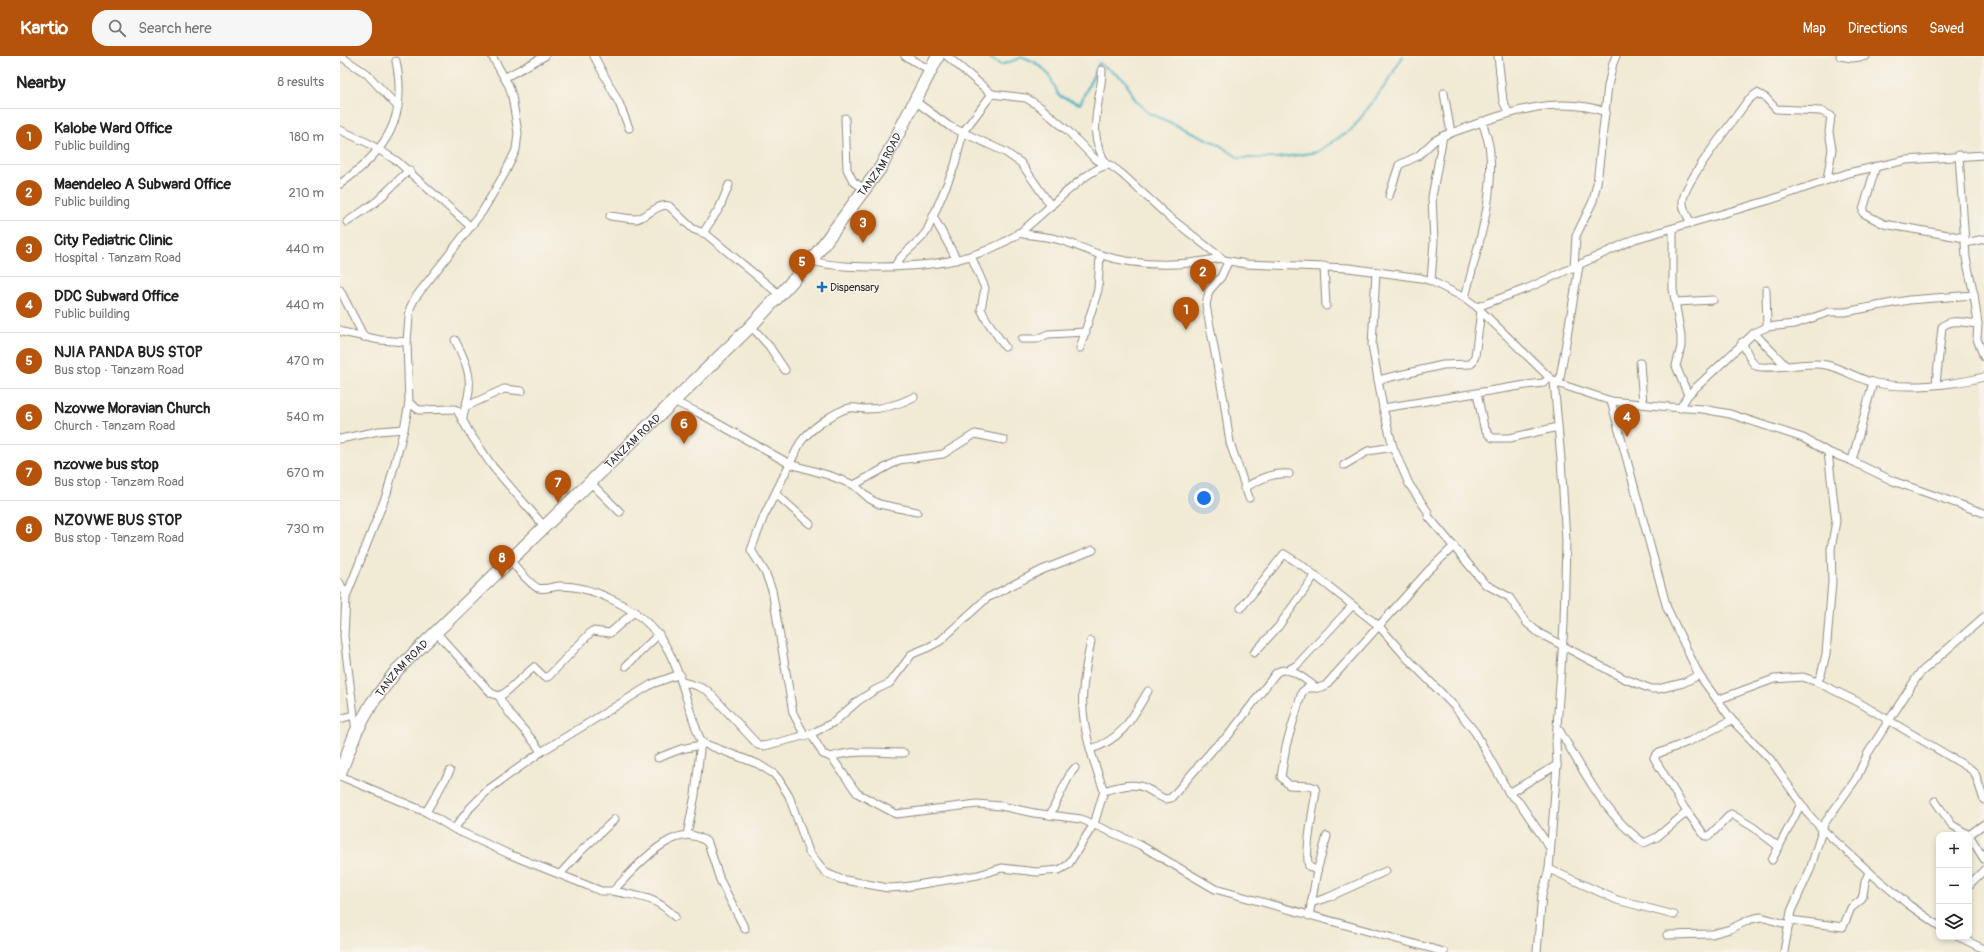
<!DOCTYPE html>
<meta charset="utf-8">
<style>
:root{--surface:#fff;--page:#f6f6f6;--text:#222;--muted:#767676;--line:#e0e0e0;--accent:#b45309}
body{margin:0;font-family:Pangolin,sans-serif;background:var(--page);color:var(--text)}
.controls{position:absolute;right:12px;bottom:12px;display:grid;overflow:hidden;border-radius:8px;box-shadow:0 2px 6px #0003}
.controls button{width:36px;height:36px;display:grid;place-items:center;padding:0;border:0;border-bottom:1px solid var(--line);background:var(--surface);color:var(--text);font:20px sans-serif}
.you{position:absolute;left:864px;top:442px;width:14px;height:14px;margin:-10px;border:3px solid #fff;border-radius:50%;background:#1a73e8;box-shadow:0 0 0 6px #1a73e833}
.badge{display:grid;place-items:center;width:26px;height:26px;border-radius:50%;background:var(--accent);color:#fff;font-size:13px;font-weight:700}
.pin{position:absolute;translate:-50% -33px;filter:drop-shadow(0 1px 2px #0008)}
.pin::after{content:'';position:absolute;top:21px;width:14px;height:12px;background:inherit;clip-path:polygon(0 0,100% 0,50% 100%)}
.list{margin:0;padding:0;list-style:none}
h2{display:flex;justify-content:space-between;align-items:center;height:52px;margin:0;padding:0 16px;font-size:17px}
h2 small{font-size:13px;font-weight:400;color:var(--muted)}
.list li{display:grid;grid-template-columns:26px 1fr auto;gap:12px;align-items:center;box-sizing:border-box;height:56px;padding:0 16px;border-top:1px solid var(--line)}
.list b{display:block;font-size:15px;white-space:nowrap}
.list p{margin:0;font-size:13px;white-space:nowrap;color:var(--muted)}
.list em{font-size:13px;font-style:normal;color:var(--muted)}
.icon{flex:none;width:22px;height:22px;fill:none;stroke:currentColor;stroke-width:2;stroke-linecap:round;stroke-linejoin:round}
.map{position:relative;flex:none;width:1644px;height:896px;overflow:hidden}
header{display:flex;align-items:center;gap:24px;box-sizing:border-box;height:56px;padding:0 20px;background:var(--accent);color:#fff}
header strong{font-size:19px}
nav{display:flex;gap:22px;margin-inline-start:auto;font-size:14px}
.search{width:280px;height:36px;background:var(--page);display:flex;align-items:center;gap:10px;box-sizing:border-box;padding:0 14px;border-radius:16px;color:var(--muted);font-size:15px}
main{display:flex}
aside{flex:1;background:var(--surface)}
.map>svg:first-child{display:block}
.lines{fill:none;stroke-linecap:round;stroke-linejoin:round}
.stream{stroke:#45afc4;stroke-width:2}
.minor-casing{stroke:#8e8a80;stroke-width:9}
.trunk-casing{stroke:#8e8a80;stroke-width:14}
.minor{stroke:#fff;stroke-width:7}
.trunk{stroke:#fff;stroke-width:12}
.poi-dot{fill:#1f6fb2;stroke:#f7f3e8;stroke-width:1.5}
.labels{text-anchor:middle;stroke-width:3;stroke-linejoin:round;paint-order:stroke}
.street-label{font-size:11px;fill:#2b2b2b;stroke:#f7f3e8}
.poi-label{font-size:11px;fill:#2b2b2b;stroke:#f7f3e8;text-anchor:start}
</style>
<header>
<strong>Kartio</strong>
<div class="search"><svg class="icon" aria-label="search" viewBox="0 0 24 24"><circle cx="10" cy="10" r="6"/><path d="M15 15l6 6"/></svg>Search here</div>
<nav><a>Map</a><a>Directions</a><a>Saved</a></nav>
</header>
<main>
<aside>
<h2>Nearby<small>8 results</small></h2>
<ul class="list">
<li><span class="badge">1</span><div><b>Kalobe Ward Office</b><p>Public building</p></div><em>180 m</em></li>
<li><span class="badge">2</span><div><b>Maendeleo A Subward Office</b><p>Public building</p></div><em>210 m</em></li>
<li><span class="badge">3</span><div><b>City Pediatric Clinic</b><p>Hospital · Tanzam Road</p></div><em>440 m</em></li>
<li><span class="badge">4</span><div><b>DDC Subward Office</b><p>Public building</p></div><em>440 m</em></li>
<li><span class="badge">5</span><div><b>NJIA PANDA BUS STOP</b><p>Bus stop · Tanzam Road</p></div><em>470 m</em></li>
<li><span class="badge">6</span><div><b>Nzovwe Moravian Church</b><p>Church · Tanzam Road</p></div><em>540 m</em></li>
<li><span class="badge">7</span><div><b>nzovwe bus stop</b><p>Bus stop · Tanzam Road</p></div><em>670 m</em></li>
<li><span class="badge">8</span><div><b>NZOVWE BUS STOP</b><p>Bus stop · Tanzam Road</p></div><em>730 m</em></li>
</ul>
</aside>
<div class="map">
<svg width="1644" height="896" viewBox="0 0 1644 896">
<rect width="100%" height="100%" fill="#f7f3e8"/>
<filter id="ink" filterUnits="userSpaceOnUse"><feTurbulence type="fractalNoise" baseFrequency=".025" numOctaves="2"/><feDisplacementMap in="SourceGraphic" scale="8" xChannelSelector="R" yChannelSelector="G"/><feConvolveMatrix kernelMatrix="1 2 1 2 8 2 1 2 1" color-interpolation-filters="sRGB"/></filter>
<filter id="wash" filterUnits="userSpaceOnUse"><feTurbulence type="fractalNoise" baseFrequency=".012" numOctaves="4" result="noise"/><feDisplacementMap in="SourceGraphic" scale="16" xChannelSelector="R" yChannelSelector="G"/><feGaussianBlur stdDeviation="0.9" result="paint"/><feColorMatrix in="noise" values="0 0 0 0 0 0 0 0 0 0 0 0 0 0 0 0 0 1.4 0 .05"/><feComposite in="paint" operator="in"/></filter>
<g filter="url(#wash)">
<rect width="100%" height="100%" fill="#f1ead4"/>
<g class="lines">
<path class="stream" d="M647 0 661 9 683 1C705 9 710 19 719 40L740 48 759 7 785 24 796 45 809 57 878 88 899 102H938L977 96 1012 73 1047 27 1063 0"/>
</g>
</g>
<g filter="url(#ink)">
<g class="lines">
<defs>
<g id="minor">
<path d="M0 0 27 18 58 51"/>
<path d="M254 0 279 47 289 72"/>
<path d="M565 0 590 14"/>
<path d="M607 0 652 38 686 42 699 50 728 75 754 102 766 109"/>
<path d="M1158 0 1163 45 1168 56"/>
<path d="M1500 0 1512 2 1526 0"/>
<path d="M762 14C762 36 753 58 756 80 757 91 762 99 766 109"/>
<path d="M164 22 205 0"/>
<path d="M1104 37 1111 77"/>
<path d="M575 45 609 70 665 96 681 107 711 150"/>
<path d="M505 62 507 113 513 125 524 133"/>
<path d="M0 74 28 87 57 105 131 171"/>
<path d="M1619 99 1626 202 1634 239 1638 268 1637 283 1644 301"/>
<path d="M1536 110 1523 154V157L1544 168 1625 182"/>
<path d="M0 128C46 95 68 63 56 5"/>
<path d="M1049 140 1059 109 1078 100 1094 85 1103 80C1155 61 1211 37 1266 56"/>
<path d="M270 160C278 161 288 163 296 163 308 161 317 147 329 150L353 173 366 178 440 239"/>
<path d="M593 160 617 204"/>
<path d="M7 166 36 146 69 114"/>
<path d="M1351 167C1348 161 1343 154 1343 147 1340 130 1396 62 1408 44L1417 37 1426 42 1436 53 1481 55 1491 60 1489 76 1492 93 1487 124"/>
<path d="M1333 173V233L1341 280V291L1336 310 1348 339"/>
<path d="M363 177 380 151 389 129"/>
<path d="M678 177C689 179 701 180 712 182 728 185 743 193 758 198 798 211 839 211 880 202"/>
<path d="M1626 187 1644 183"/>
<path d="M631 200 645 232 641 253 646 263 665 291"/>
<path d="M471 205C495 211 520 211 544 211 591 210 637 205 678 178 698 164 749 109 770 109L782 118 828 160 884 204 906 208 1009 212 1081 222 1091 225 1125 242 1137 251 1210 322 1217 327 1271 345 1330 351 1363 353 1390 358 1463 382 1488 396 1512 405 1553 425 1644 457"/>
<path d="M888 206 881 221 869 235 866 249 884 345 890 387 909 442"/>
<path d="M555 210C563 194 577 190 587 175L615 109 623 76 652 38"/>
<path d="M984 210 986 250"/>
<path d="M1234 212 1236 180 1253 145 1257 127 1268 30 1273 7 1276 0"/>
<path d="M1036 216 1032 289 1043 352 1053 391 1069 428 1088 456V460L1145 528 1169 541 1187 567 1199 577 1283 622 1311 633H1318L1343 627 1359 619"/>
<path d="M1091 225 1094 186 1092 141 1103 80"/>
<path d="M0 234 24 281"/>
<path d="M1426 234 1427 271"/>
<path d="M1125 242C1136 195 1154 146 1150 98 1150 87 1145 76 1142 65"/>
<path d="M1336 246 1373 244"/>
<path d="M1137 251 1188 232 1295 183 1430 144 1508 117 1566 104 1644 99"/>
<path d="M411 270 429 290 445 314"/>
<path d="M0 274 2 276 40 284 67 286"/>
<path d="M1414 277 1446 310"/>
<path d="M682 283H697L708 278 746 276"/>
<path d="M115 284C124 302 133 319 128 341 126 348 124 355 123 362"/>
<path d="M1402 286C1406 293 1410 306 1416 310 1425 314 1465 307 1477 308 1496 308 1514 322 1532 326 1564 334 1612 329 1644 321"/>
<path d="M740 292 758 234 760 199"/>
<path d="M1300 307 1303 348"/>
<path d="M1038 324 1103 309 1131 308 1133 305 1135 300 1141 255"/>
<path d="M1219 328 1239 210"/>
<path d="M1596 328 1602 271C1611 262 1626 267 1638 268"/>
<path d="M1137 337 1144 371 1149 379 1153 382H1170L1218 371"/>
<path d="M333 345 359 357 450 408 491 420 514 429 530 443 539 448 577 456"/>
<path d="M1271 345 1327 552 1359 619 1392 664 1430 703 1469 759 1482 773 1534 820 1569 849 1599 870"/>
<path d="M69 347 79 354 114 353 117 354 129 376 153 411 204 470"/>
<path d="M125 351 164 333 182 335"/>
<path d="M1043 352 1186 329 1203 327 1210 322"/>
<path d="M1340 352 1348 339 1414 277 1427 271 1455 268 1489 256H1505L1569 244 1634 239"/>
<path d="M0 383 39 375 64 373"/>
<path d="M1512 405 1533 326"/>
<path d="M1004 409 1028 395 1053 391"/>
<path d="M251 427 280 456"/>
<path d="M514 429 559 404 603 398 635 378 664 384"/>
<path d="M904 432C919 424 932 416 949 418"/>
<path d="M436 438 470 468"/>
<path d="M170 504C176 511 190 529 198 532 205 534 212 531 219 530 227 530 236 531 243 533 255 535 267 541 277 546 340 578 337 627 361 685L365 688 418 708 434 718 439 724 449 740 469 796 486 817 500 823 548 832 564 831 638 819 662 812 697 816 719 814 728 809 754 768 764 735C776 731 794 726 805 732 812 735 818 740 825 743L831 742 874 692 888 680 936 617C949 607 966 625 977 632L985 630 1088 515 1114 490"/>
<path d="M0 527 6 541 4 580 16 676"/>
<path d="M6 541 47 437 64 373 69 347 67 286 69 261 70 252 75 242 142 156 165 117 176 94 178 77 172 40 169 30 152 0"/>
<path d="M901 552 944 498 963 510 1039 570 1066 601 1114 650 1135 676 1169 737 1179 746 1210 792"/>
<path d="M95 575 151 637 159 640 165 637 194 611 204 621H208L252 575 270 577 295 555"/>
<path d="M751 585C748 601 744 617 743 634 740 668 753 704 764 735"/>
<path d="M914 597 938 571 975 519"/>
<path d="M286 610 319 578"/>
<path d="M948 614 957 609 1012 550"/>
<path d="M343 626 357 630 368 635 418 689 424 690 471 678 494 666 518 645 535 634 550 627 572 598 589 591 600 585 647 542 702 514 753 494"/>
<path d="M1477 626 1481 619 1486 598 1492 526 1491 493 1496 465 1488 396"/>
<path d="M159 640C168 661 189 676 201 696"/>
<path d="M1377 644 1434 623 1463 621 1477 626 1518 646 1629 712 1635 717 1644 744"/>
<path d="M0 663 13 659"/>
<path d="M1392 664 1350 685 1317 698 1314 702 1345 753 1365 780H1369L1391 758 1413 771 1439 791"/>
<path d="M1218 672C1243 713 1264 759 1304 787L1317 781 1347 756"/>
<path d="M471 678 483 698 491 701 495 706 517 737 556 758 637 748 661 750 694 757 741 763 800 789 875 833 1104 896"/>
<path d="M465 680 453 657 432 534 425 516 411 494 424 460 460 387C468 375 496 354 510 352 515 351 521 353 526 353 544 353 558 349 574 341"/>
<path d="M751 693C783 683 792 662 808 635"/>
<path d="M491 701C514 693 540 697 564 697"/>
<path d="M318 702 341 693 361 689"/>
<path d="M0 720 86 756 114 773 171 799 261 835H273C293 815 336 759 368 787L380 824 405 873"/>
<path d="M1169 737 1217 709"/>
<path d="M1595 745 1612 769 1629 779 1644 803"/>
<path d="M86 756 110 715"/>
<path d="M710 759 730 718 735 712"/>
<path d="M114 773 130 752 149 733 201 696 312 628 340 618"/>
<path d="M347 779 355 739 361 685"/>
<path d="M1629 779 1644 768"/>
<path d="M1432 804 1461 748"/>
<path d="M1209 813 1277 844 1334 859"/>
<path d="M977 815C974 813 971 812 969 810 964 800 974 748 976 736L975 732 970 730 949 729 941 721 946 690 962 636 967 632H977"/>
<path d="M221 817 240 796 275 763"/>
<path d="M1629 829 1644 814"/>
<path d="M273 835C299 841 316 840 335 861"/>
<path d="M971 847 989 841 1046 815"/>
<path d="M969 860 977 815 987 780"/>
<path d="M1450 864 1503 871 1511 852 1521 844 1523 839 1525 826 1529 816"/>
<path d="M1327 879 1372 878 1390 873 1411 863 1421 861 1449 869"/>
<path d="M1619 881 1644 893"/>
<path d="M1197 896 1202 839 1209 813 1217 709 1216 686 1224 568 1226 485 1221 403 1214 325"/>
<path d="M1444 896 1451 855 1470 814 1484 768 1516 723 1528 697 1579 618 1644 561"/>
</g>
<g id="trunk">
<path id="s1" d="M0 717 16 676 32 647 57 614 411 270 471 205 541 111 598 0"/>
</g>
</defs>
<use href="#minor" class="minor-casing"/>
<use href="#trunk" class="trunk-casing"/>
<use href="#minor" class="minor"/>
<use href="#trunk" class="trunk"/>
</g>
</g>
<path class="poi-dot" d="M480 225h4v4h4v4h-4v4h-4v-4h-4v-4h4z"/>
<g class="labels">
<g class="street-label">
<text dy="4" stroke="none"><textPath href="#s1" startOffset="819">TANZAM ROAD</textPath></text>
<text dy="4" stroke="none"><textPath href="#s1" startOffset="447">TANZAM ROAD</textPath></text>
<text dy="4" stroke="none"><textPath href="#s1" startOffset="123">TANZAM ROAD</textPath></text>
</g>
<g class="poi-label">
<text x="490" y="235">Dispensary</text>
</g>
</g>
</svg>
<div class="controls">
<button>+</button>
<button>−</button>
<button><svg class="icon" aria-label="layers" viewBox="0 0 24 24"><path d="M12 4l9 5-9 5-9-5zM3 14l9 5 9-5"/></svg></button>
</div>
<div class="you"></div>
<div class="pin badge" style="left:846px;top:274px">1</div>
<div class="pin badge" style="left:863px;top:236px">2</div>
<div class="pin badge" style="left:523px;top:187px">3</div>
<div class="pin badge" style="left:1287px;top:381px">4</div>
<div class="pin badge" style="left:462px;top:226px">5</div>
<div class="pin badge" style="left:344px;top:388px">6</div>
<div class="pin badge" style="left:218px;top:447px">7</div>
<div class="pin badge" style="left:162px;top:522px">8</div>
</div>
</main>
